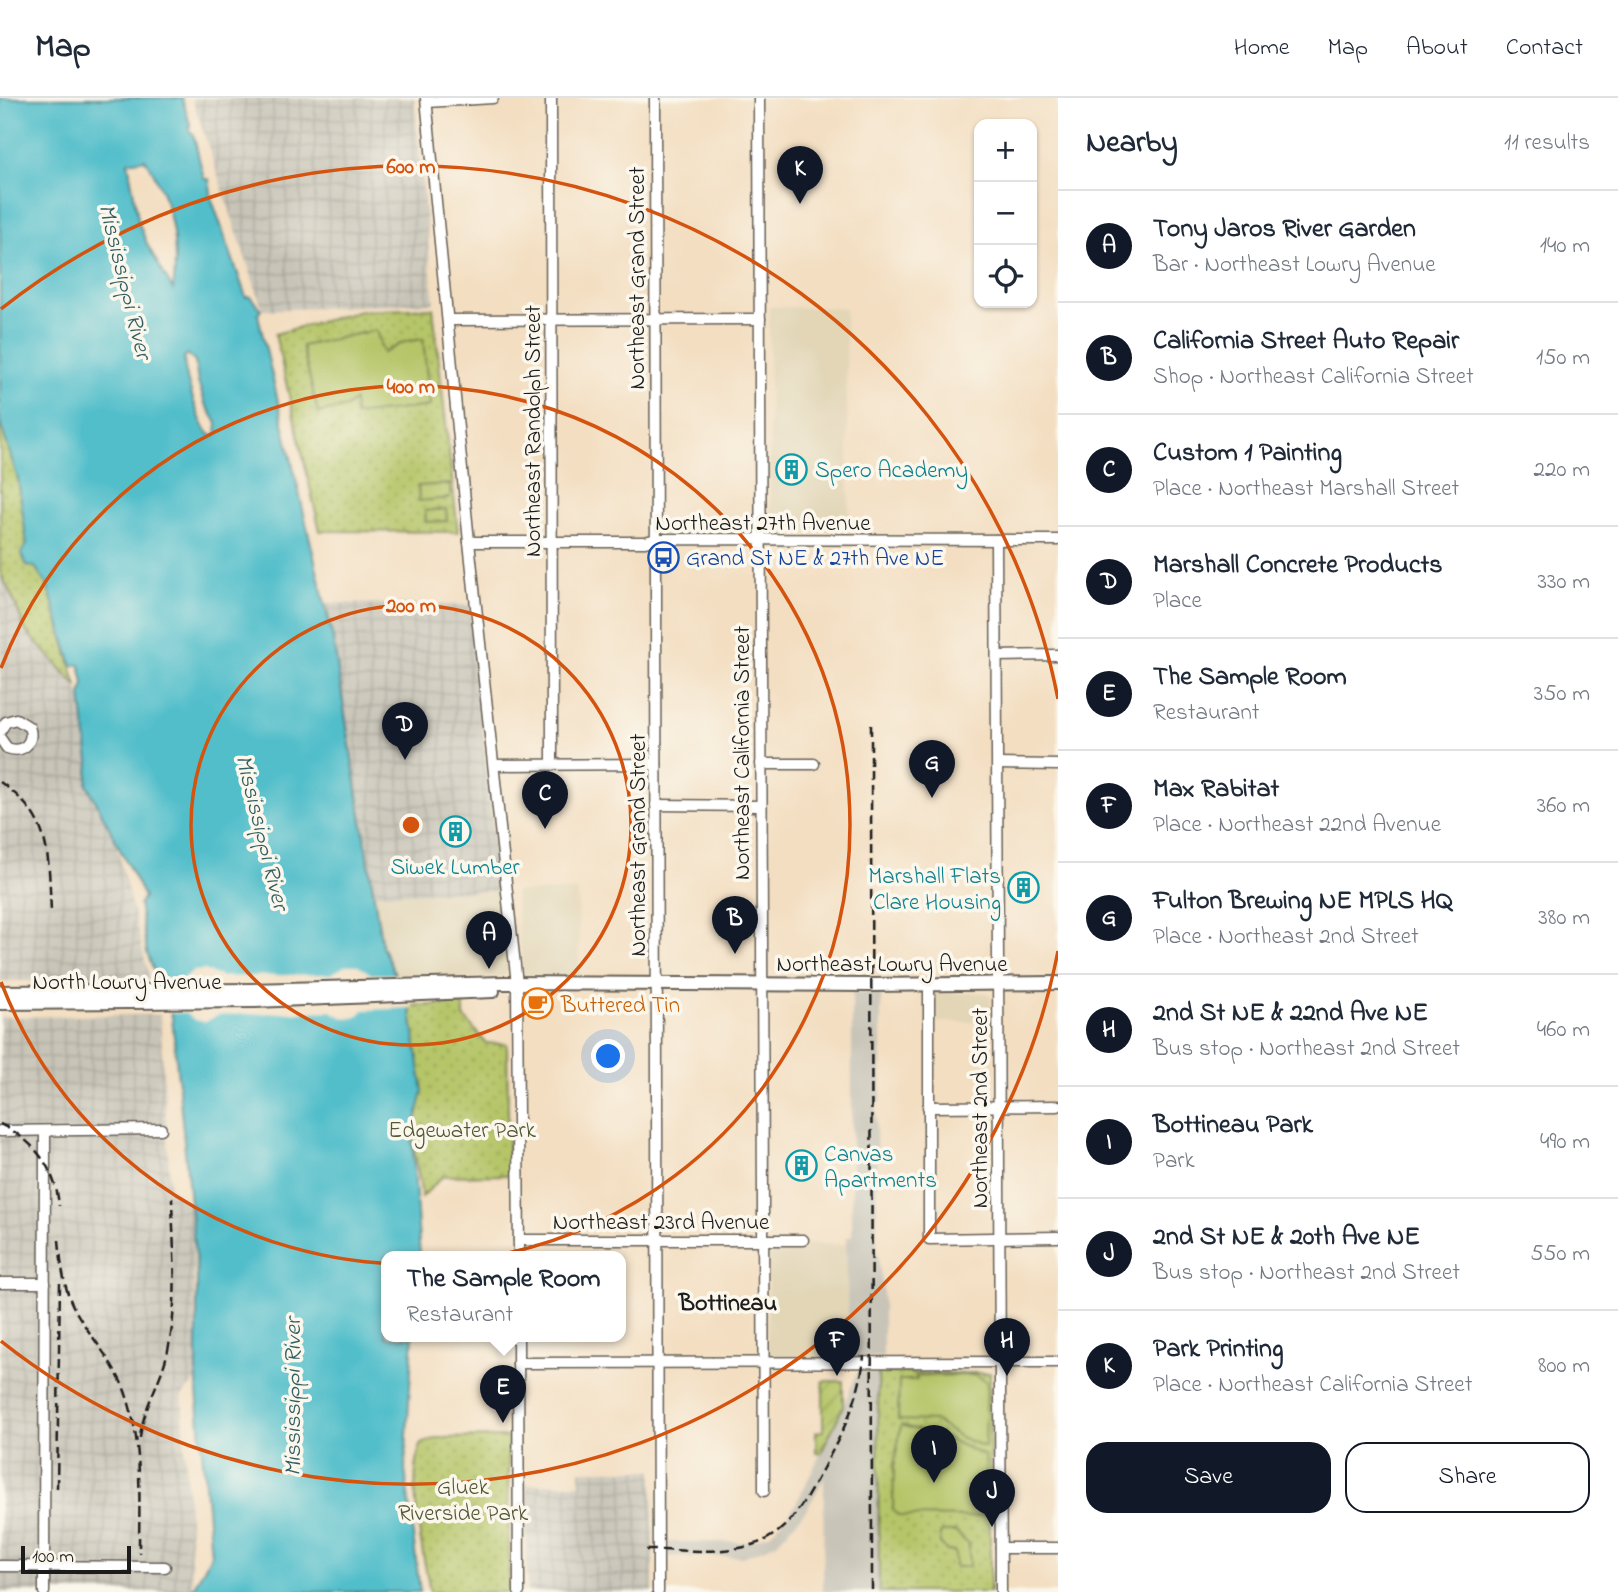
<!DOCTYPE html>
<meta charset="utf-8">
<style>
:root{--surface:#fff;--page:#f6f6f7;--text:#1f2937;--muted:#747a83;--line:#e0e1e3;--accent:#111827}
body{margin:0;font-family:"Indie Flower",sans-serif;background:var(--page);color:var(--text)}
.controls{position:absolute;right:21px;top:21px;display:grid;overflow:hidden;border-radius:14px;box-shadow:0 2px 5px #0004}
.controls button{width:63px;height:63px;display:grid;place-items:center;padding:0;border:0;border-bottom:2px solid var(--line);background:var(--surface);color:var(--text);font:35px sans-serif}
.scale{position:absolute;left:21px;bottom:18px;width:110px;box-sizing:border-box;padding-left:7px;border:4px solid #1c1c1c;border-top:0;font-size:19px;line-height:24px;white-space:nowrap;color:#1c1c1c;-webkit-text-stroke:5px #fbf7ec;paint-order:stroke}
.you{position:absolute;left:609px;top:959px;width:24px;height:24px;margin:-18px;border:5px solid #fff;border-radius:50%;background:#1a73e8;box-shadow:0 0 0 10px #1a73e833}
.badge{display:grid;place-items:center;width:46px;height:46px;border-radius:50%;background:var(--accent);color:#fff;font-size:23px;font-weight:700}
.pin{position:absolute;translate:-50% -58px;filter:drop-shadow(0 2px 4px #0008)}
.pin::after{content:'';position:absolute;top:37px;width:24px;height:21px;background:inherit;clip-path:polygon(0 0,100% 0,50% 100%)}
.popup{position:absolute;left:381px;top:1153px;width:245px;height:91px;box-sizing:border-box;display:grid;place-content:center;border-radius:14px;background:var(--surface);filter:drop-shadow(0 2px 5px #0005);font-size:23px;white-space:nowrap;color:var(--muted)}
.popup b{font-size:26px;color:var(--text)}
.popup::after{content:'';position:absolute;left:50%;top:100%;margin-left:-14px;border:14px solid transparent;border-top-color:var(--surface)}
.list{margin:0;padding:0;list-style:none}
h2{display:flex;justify-content:space-between;align-items:center;height:91px;margin:0;padding:0 28px;font-size:30px}
h2 small{font-size:23px;font-weight:400;color:var(--muted)}
.list li{display:grid;grid-template-columns:46px 1fr auto;gap:21px;align-items:center;box-sizing:border-box;height:112px;padding:0 28px;border-top:2px solid var(--line)}
.list b{display:block;font-size:26px;white-space:nowrap}
.list p{margin:0;font-size:23px;white-space:nowrap;color:var(--muted)}
.list em{font-size:23px;font-style:normal;color:var(--muted)}
.actions{display:flex;gap:14px;padding:21px 28px}
.actions a{flex:1;padding:16px 0;border:2px solid var(--accent);border-radius:21px;text-align:center;font-size:24px;color:var(--accent)}
.actions .main{background:var(--accent);color:#fff}
.icon{flex:none;width:38px;height:38px;fill:none;stroke:currentColor;stroke-width:2;stroke-linecap:round;stroke-linejoin:round}
.map{position:relative;flex:none;width:1058px;height:1494px;overflow:hidden}
header{display:flex;align-items:center;gap:42px;box-sizing:border-box;height:98px;padding:0 35px;background:var(--surface);border-bottom:2px solid var(--line)}
header strong{font-size:33px}
nav{display:flex;gap:38px;margin-inline-start:auto;font-size:24px}
main{display:flex}
aside{flex:1;background:var(--surface)}
.map>svg:first-child{display:block}
.built{fill:#e2d6b7}
.industrial{fill:url(#industrial-grid)}
.railway{fill:#c8c4b8}
.park{fill:url(#park-dots);stroke:#687042;stroke-width:2}
.garden{fill:url(#garden-furrows);stroke:#687042;stroke-width:2}
.pitch{fill:#b5c567;stroke:#687042;stroke-width:2}
.water{fill:#51beca;stroke:#366d73;stroke-width:2;fill-rule:evenodd}
.pier{fill:#f3dec1}
.lines{fill:none;stroke-linecap:round;stroke-linejoin:round}
.minor-casing{stroke:#676056;stroke-width:13}
.major-casing{stroke:#676056;stroke-width:16}
.minor{stroke:#fff;stroke-width:10}
.major{stroke:#fff;stroke-width:12}
.rail{stroke:#1c1c1c;stroke-width:2.5;stroke-dasharray:10 5;stroke-linecap:butt}
.ring{fill:none;stroke:#d4530e;stroke-width:3.5}
.labels{text-anchor:middle;stroke-width:7;stroke-linejoin:round;paint-order:stroke}
.street-label{font-size:23px;fill:#1c1c1c;stroke:#fbf7ec}
.culture-label{font-size:23px;fill:#0d838f;stroke:#fbf7ec;text-anchor:start}
.transit-label{font-size:23px;fill:#164399;stroke:#fbf7ec;text-anchor:start}
.food-label{font-size:23px;fill:#c56008;stroke:#fbf7ec;text-anchor:start}
.park-label{font-size:23px;fill:#525736;stroke:#fbf7ec}
.water-label{font-size:24px;font-style:italic;fill:#315d62;stroke:#fbf7ec}
.neighbourhood-label{font-size:24px;font-weight:bold;fill:#1c1c1c;stroke:#fbf7ec}
.centre{fill:#d4530e;stroke:#fbf7ec;stroke-width:3.5}
.ring-label{font-size:21px;text-anchor:middle;font-weight:bold;fill:#d4530e;stroke:#fbf7ec;stroke-width:7;stroke-linejoin:round;paint-order:stroke}
</style>
<header>
<strong>Map</strong>
<nav><a>Home</a><a>Map</a><a>About</a><a>Contact</a></nav>
</header>
<main>
<div class="map">
<svg width="1058" height="1494" viewBox="0 0 1058 1494">
<defs>
<pattern id="industrial-grid" width="8" height="8" patternUnits="userSpaceOnUse" patternTransform="scale(1.75)"><rect width="8" height="8" fill="#c8c4b8"/><path d="M0 4h8M4 0v8" fill="none" stroke="#aba89e"/></pattern>
<pattern id="park-dots" width="8" height="8" patternUnits="userSpaceOnUse" patternTransform="scale(1.75)"><rect width="8" height="8" fill="#b5c567"/><path d="M2 2h.1M6 6h.1" fill="none" stroke="#9ba959" stroke-width="1.8" stroke-linecap="round"/></pattern>
<pattern id="garden-furrows" width="10" height="10" patternUnits="userSpaceOnUse" patternTransform="scale(1.75)"><rect width="10" height="10" fill="#b5c567"/><path d="M-1 1l2-2M0 10L10 0M9 11l2-2" fill="none" stroke="#9ba959"/></pattern>
</defs>
<rect width="100%" height="100%" fill="#fbf7ec"/>
<filter id="ink" filterUnits="userSpaceOnUse"><feTurbulence type="fractalNoise" baseFrequency=".0143" numOctaves="2"/><feDisplacementMap in="SourceGraphic" scale="14" xChannelSelector="R" yChannelSelector="G"/><feConvolveMatrix kernelMatrix="1 2 1 2 8 2 1 2 1" color-interpolation-filters="sRGB"/></filter>
<filter id="wash" filterUnits="userSpaceOnUse"><feTurbulence type="fractalNoise" baseFrequency=".00686" numOctaves="4" result="noise"/><feDisplacementMap in="SourceGraphic" scale="28" xChannelSelector="R" yChannelSelector="G"/><feGaussianBlur stdDeviation="1.57" result="paint"/><feColorMatrix in="noise" values="0 0 0 0 0 0 0 0 0 0 0 0 0 0 0 0 0 1.4 0 .05"/><feComposite in="paint" operator="in"/></filter>
<g filter="url(#wash)">
<rect width="100%" height="100%" fill="#f3dec1"/>
<g class="built">
<path d="M769 209 845 210 850 432H770Z"/>
<path d="M500 793 508 867V873L502 879 429 883 427 877 395 876 382 848 373 796Z"/>
<path d="M578 793 580 878H523L515 794Z"/>
<path d="M929 895H986L991 900V924H928Z"/>
<path d="M773 1146H846L849 1259 769 1258 767 1256 768 1149Z"/>
</g>
<g class="industrial">
<path d="M192 0H414L434 205 263 212Z"/>
<path d="M0 475 11 496 26 533 77 588 150 882 0 883Z"/>
<path d="M325 505 469 507 500 793 373 796 333 541Z"/>
<path d="M160 917 170 1091 192 1109 197 1281 182 1298 193 1494H0V919Z"/>
<path d="M580 1372H653V1494H527L526 1386H580Z"/>
</g>
<g class="railway">
<path d="M852 894H881V1004H876L877 1152 883 1192V1259H849L846 1146 847 1139 852 1138Z"/>
<path d="M857 1274 878 1275 879 1494H823L824 1381 807 1411 777 1445 743 1459 668 1458V1444H748L770 1436 789 1416 798 1402 842 1312Z"/>
</g>
<g class="park">
<path d="M433 210 458 434 320 433 275 236 360 213Z"/>
<path d="M0 324 18 381 27 446 35 469 47 486 77 588 26 533 11 496 0 475Z"/>
<path d="M464 906V919L486 945 507 946 509 1077 443 1078 422 1099 412 1039 422 993 410 908Z"/>
<path d="M878 1275H990V1494H879Z"/>
<path d="M508 1339 509 1494H430C422 1449 407 1389 421 1346L438 1340Z"/>
</g>
<path class="garden" d="M823 1283H843V1309L821 1355H816V1334L823 1333Z"/>
<g class="pitch">
<path d="M376 232 383 255 404 244 423 241 430 308 355 317 354 303 346 309 318 315 302 248Z"/>
<path d="M450 386V400L419 403 418 388Z"/>
<path d="M446 411 447 423 426 424 425 413Z"/>
<path d="M976 1277 987 1284 985 1349 960 1339 935 1323 898 1322 899 1282H917L916 1278Z"/>
<path d="M901 1327 948 1341 985 1358 987 1415 976 1419 899 1418 893 1412 894 1368Z"/>
<path d="M942 1434H956L969 1447V1469H955V1454L947 1453 940 1446V1436Z"/>
</g>
<path class="water" d="M0 0H182L190 26 189 34 193 35 204 81H209L212 102 246 199 250 198 261 211 258 217 333 541 382 848 410 908 423 993 412 1039 420 1159H386V1239H413L405 1371 420 1494H191L211 1457 197 1293V1177L172 919 147 855 139 806 144 799 87 686 89 663 81 598 84 585 80 567H72L47 486 35 469 27 468 21 455 27 446 18 381 0 324ZM145 61C171 99 179 146 173 192L148 148 139 126 128 64ZM188 256 195 264 198 284 205 305 217 325 216 336 212 338C199 330 184 275 184 259Z"/>
<path class="pier" d="M347 867H358L371 876H399L414 910 363 912 359 917 351 920 342 919 331 913 218 917 205 924 195 922 185 915H166L153 881H183L194 873 204 872 221 879 331 876Z"/>
</g>
<g filter="url(#ink)">
<g class="lines">
<defs>
<g id="minor">
<path d="M426 0 469 444 517 886 519 1159"/>
<path d="M551 0 552 666"/>
<path d="M655 0 658 1494"/>
<path d="M759 0 764 1393"/>
<path d="M427 4 493 0"/>
<path d="M448 222 760 221"/>
<path d="M996 442 1001 1494"/>
<path d="M469 444H645L656 441 1058 442"/>
<path d="M997 558 1058 557"/>
<path d="M0 633 6 624 16 621 29 629C35 644 23 656 7 650L0 640"/>
<path d="M761 666H814"/>
<path d="M998 666 1058 667"/>
<path d="M494 667 656 666"/>
<path d="M656 707 760 708"/>
<path d="M929 887V1141L1058 1139"/>
<path d="M928 1009 1058 1008"/>
<path d="M0 1033 161 1031"/>
<path d="M519 1142H803"/>
<path d="M0 1185H45"/>
<path d="M518 1239 519 1494"/>
<path d="M518 1265 1058 1264"/>
<path d="M1001 1450H1058"/>
<path d="M0 1468 165 1469"/>
<path d="M44 1494 45 1033"/>
</g>
<g id="major">
<path d="M0 894 251 892 503 885 871 887 1058 885"/>
<path d="M0 905 255 903 493 893"/>
</g>
</defs>
<use href="#minor" class="minor-casing"/>
<use href="#major" class="major-casing"/>
<use href="#minor" class="minor"/>
<use href="#major" class="major"/>
<g class="rail">
<path d="M871 627 872 1494"/>
<path d="M0 684C52 720 48 756 51 813"/>
<path d="M0 1026C34 1042 56 1071 59 1108"/>
<path d="M59 1142C61 1164 63 1186 72 1206 88 1238 116 1264 127 1299 143 1348 139 1404 139 1455"/>
<path d="M140 1340C143 1309 162 1282 168 1252 179 1203 173 1150 172 1100"/>
<path d="M57 1390 60 1184"/>
<path d="M646 1452C680 1451 718 1457 752 1447 789 1436 805 1403 822 1372 843 1334 860 1301 864 1258"/>
</g>
</g>
</g>
<g class="ring">
<circle cx="411" cy="727" r="220"/>
<path d="M1 570A439 439 0 1 1 1 884"/>
<path d="M1058 853A659 659 0 0 1 1 1243M1 211A659 659 0 0 1 1058 601"/>
</g>
<defs>
<symbol id="building-ring" viewBox="-11 -11 22 22"><circle r="9.5" fill="#fbf7ec" stroke="#0f9aa8" stroke-width="1.5"/><path d="M-4-6H4V6H1V3H-1V6H-4ZM-2.5-4.3h1.7v1.8h-1.7ZM.8-4.3h1.7v1.8H.8ZM-2.5-1h1.7V.8h-1.7ZM.8-1h1.7V.8H.8Z" fill="#0f9aa8"/></symbol>
<symbol id="bus-ring" viewBox="-11 -11 22 22"><circle r="9.5" fill="#fbf7ec" stroke="#1a4fb4" stroke-width="1.5"/><path d="M-5-6H5V4H4V6H2V4H-2V6H-4V4H-5ZM-3.5-4V0h7V-4ZM-3.5 1.2v1.5H-2V1.2ZM2 1.2v1.5H3.5V1.2Z" fill="#1a4fb4"/></symbol>
<symbol id="cafe-ring" viewBox="-11 -11 22 22"><circle r="9.5" fill="#fbf7ec" stroke="#e8710a" stroke-width="1.5"/><path d="M-5.5-4.5H6V0H3Q3 3.5 0 3.5H-2.5Q-5.5 3.5-5.5 0ZM3-3.2v2h1.7v-2ZM-6 4.5H4V6H-6Z" fill="#e8710a"/></symbol>
</defs>
<g fill-rule="evenodd">
<use href="#building-ring" x="774" y="354" width="35" height="35"/>
<use href="#bus-ring" x="646" y="442" width="35" height="35"/>
<use href="#building-ring" x="438" y="716" width="35" height="35"/>
<use href="#building-ring" x="1006" y="772" width="35" height="35"/>
<use href="#cafe-ring" x="520" y="888" width="35" height="35"/>
<use href="#building-ring" x="784" y="1050" width="35" height="35"/>
</g>
<g class="labels">
<g class="street-label">
<text transform="translate(636 180) rotate(-90)" y="8">Northeast Grand Street</text>
<text transform="translate(532 333) rotate(-90)" y="8">Northeast Randolph Street</text>
<text x="763" y="432">Northeast 27th Avenue</text>
<text transform="translate(741 655) rotate(-90)" y="8">Northeast California Street</text>
<text transform="translate(637 747) rotate(-90)" y="8">Northeast Grand Street</text>
<text x="892" y="873">Northeast Lowry Avenue</text>
<text x="127" y="891">North Lowry Avenue</text>
<text transform="translate(979 1010) rotate(-90)" y="8">Northeast 2nd Street</text>
<text x="661" y="1131">Northeast 23rd Avenue</text>
</g>
<g class="culture-label">
<text x="815" y="379">Spero Academy</text>
<text x="455" y="776" text-anchor="middle">Siwek Lumber</text>
<text x="1001" y="785" text-anchor="end">Marshall Flats<tspan x="1001" dy="26">Clare Housing</tspan></text>
<text x="824" y="1063">Canvas<tspan x="824" dy="26">Apartments</tspan></text>
</g>
<g class="transit-label">
<text x="686" y="467">Grand St NE &amp; 27th Ave NE</text>
</g>
<g class="food-label">
<text x="561" y="914">Buttered Tin</text>
</g>
<g class="park-label">
<text x="462" y="1039">Edgewater Park</text>
<text x="463" y="1396">Gluek<tspan x="463" dy="26">Riverside Park</tspan></text>
</g>
<g class="water-label">
<text transform="translate(126 183) rotate(76)" y="8">Mississippi River</text>
<text transform="translate(263 734) rotate(76)" y="8">Mississippi River</text>
<text transform="translate(292 1299) rotate(-90)" y="8">Mississippi River</text>
</g>
<g class="neighbourhood-label">
<text x="728" y="1212">Bottineau</text>
</g>
</g>
<circle cx="411" cy="727" r="10" class="centre"/>
<g class="ring-label">
<text x="411" y="75">600 m</text>
<text x="411" y="295">400 m</text>
<text x="411" y="514">200 m</text>
</g>
</svg>
<div class="controls">
<button>+</button>
<button>−</button>
<button><svg class="icon" aria-label="locate" viewBox="0 0 24 24"><circle cx="12" cy="12" r="6"/><path d="M12 2v4M12 18v4M2 12h4M18 12h4"/></svg></button>
</div>
<div class="scale">100 m</div>
<div class="you"></div>
<div class="pin badge" style="left:489px;top:871px">A</div>
<div class="pin badge" style="left:735px;top:856px">B</div>
<div class="pin badge" style="left:545px;top:731px">C</div>
<div class="pin badge" style="left:405px;top:662px">D</div>
<div class="pin badge" style="left:503px;top:1325px">E</div>
<div class="popup"><b>The Sample Room</b>Restaurant</div>
<div class="pin badge" style="left:837px;top:1278px">F</div>
<div class="pin badge" style="left:932px;top:700px">G</div>
<div class="pin badge" style="left:1007px;top:1278px">H</div>
<div class="pin badge" style="left:934px;top:1385px">I</div>
<div class="pin badge" style="left:992px;top:1429px">J</div>
<div class="pin badge" style="left:800px;top:106px">K</div>
</div>
<aside>
<h2>Nearby<small>11 results</small></h2>
<ul class="list">
<li><span class="badge">A</span><div><b>Tony Jaros River Garden</b><p>Bar · Northeast Lowry Avenue</p></div><em>140 m</em></li>
<li><span class="badge">B</span><div><b>California Street Auto Repair</b><p>Shop · Northeast California Street</p></div><em>150 m</em></li>
<li><span class="badge">C</span><div><b>Custom 1 Painting</b><p>Place · Northeast Marshall Street</p></div><em>220 m</em></li>
<li><span class="badge">D</span><div><b>Marshall Concrete Products</b><p>Place</p></div><em>330 m</em></li>
<li><span class="badge">E</span><div><b>The Sample Room</b><p>Restaurant</p></div><em>350 m</em></li>
<li><span class="badge">F</span><div><b>Max Rabitat</b><p>Place · Northeast 22nd Avenue</p></div><em>360 m</em></li>
<li><span class="badge">G</span><div><b>Fulton Brewing NE MPLS HQ</b><p>Place · Northeast 2nd Street</p></div><em>380 m</em></li>
<li><span class="badge">H</span><div><b>2nd St NE &amp; 22nd Ave NE</b><p>Bus stop · Northeast 2nd Street</p></div><em>460 m</em></li>
<li><span class="badge">I</span><div><b>Bottineau Park</b><p>Park</p></div><em>490 m</em></li>
<li><span class="badge">J</span><div><b>2nd St NE &amp; 20th Ave NE</b><p>Bus stop · Northeast 2nd Street</p></div><em>550 m</em></li>
<li><span class="badge">K</span><div><b>Park Printing</b><p>Place · Northeast California Street</p></div><em>800 m</em></li>
</ul>
<div class="actions"><a class="main">Save</a><a>Share</a></div>
</aside>
</main>
